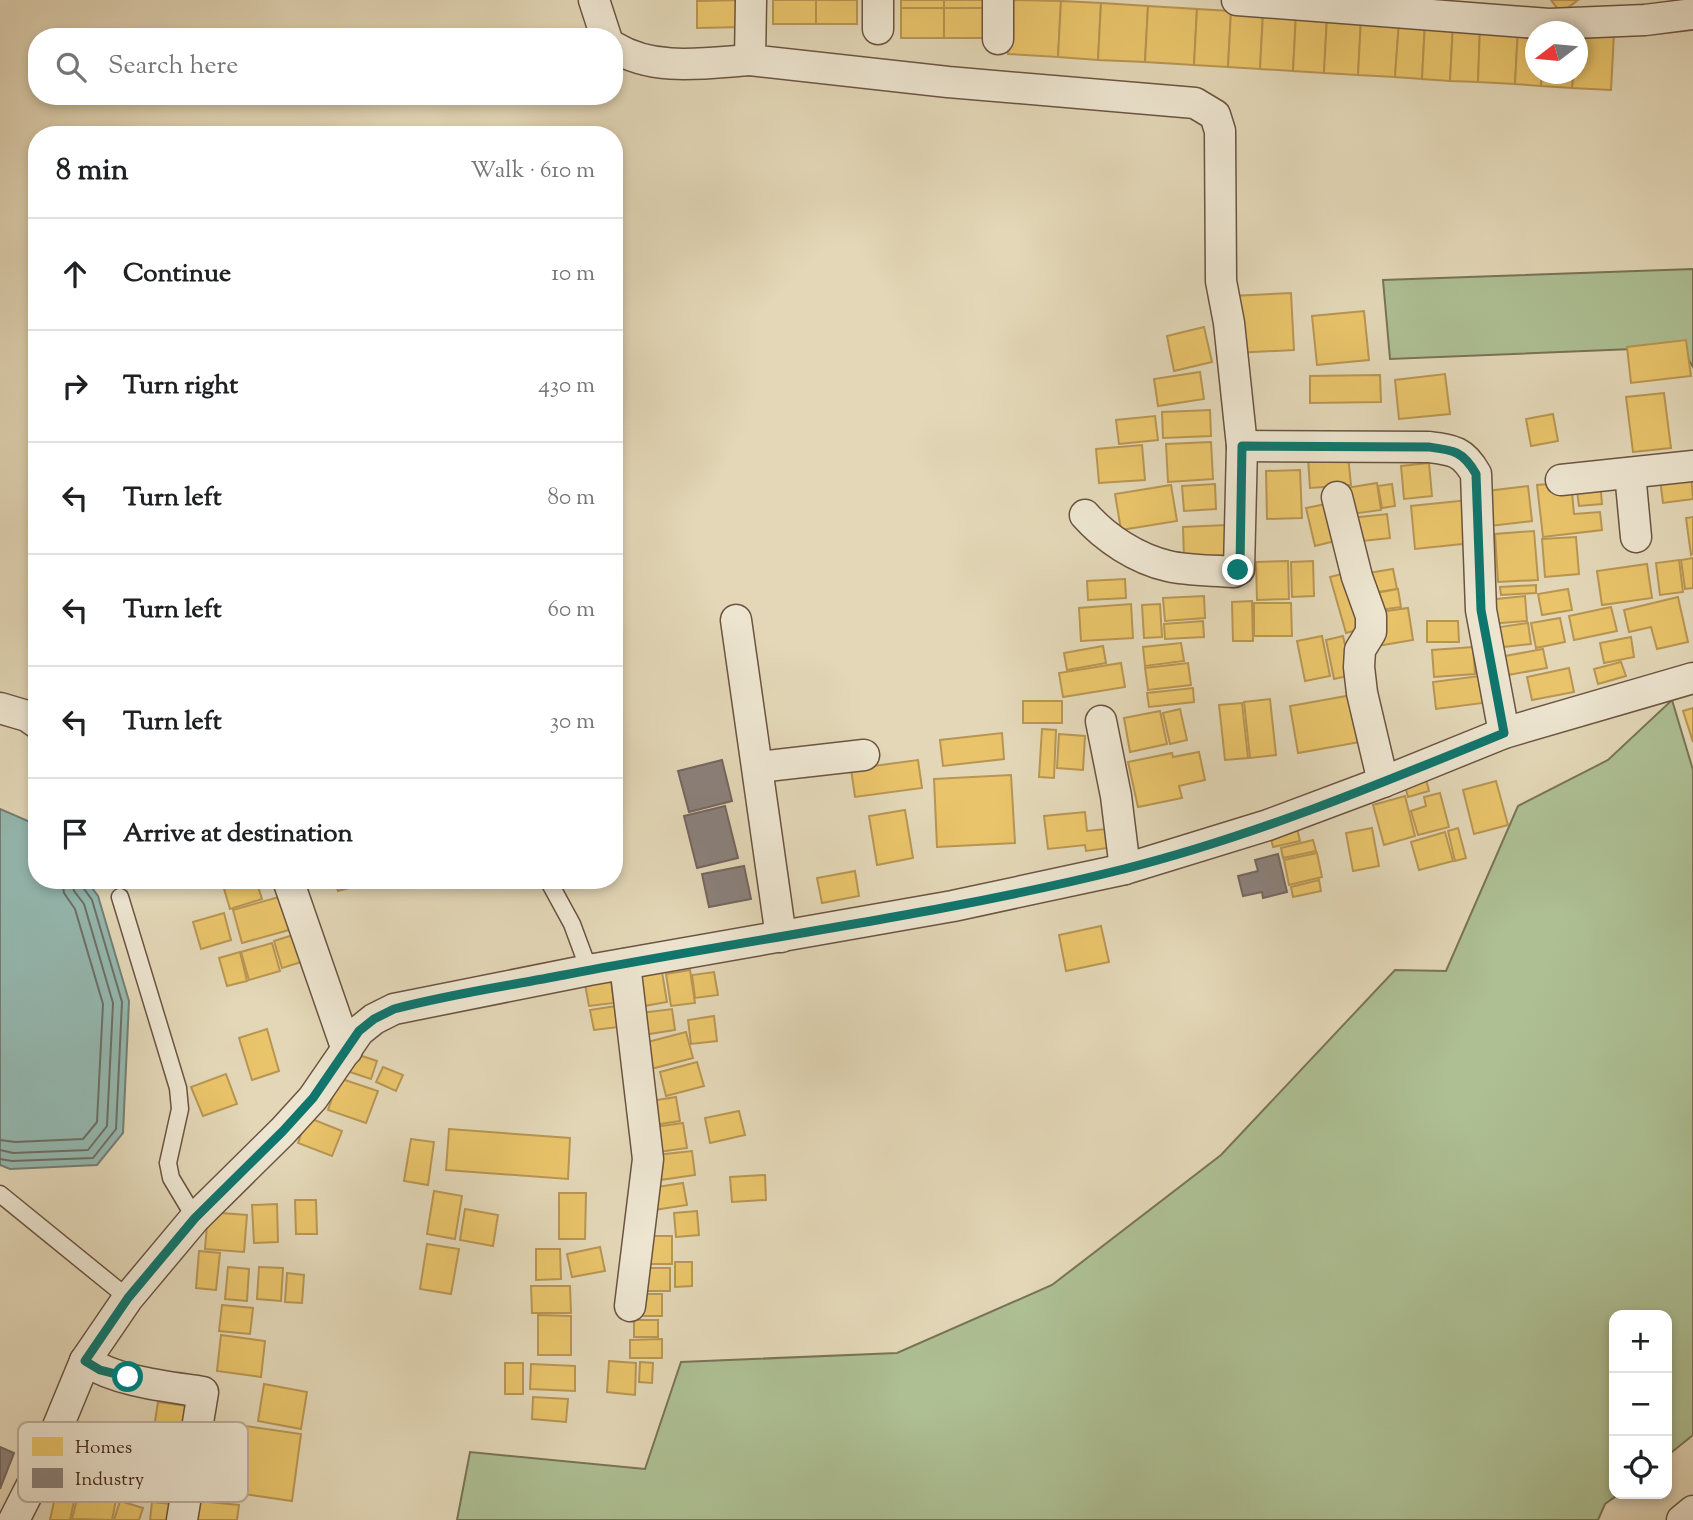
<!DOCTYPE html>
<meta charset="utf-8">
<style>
:root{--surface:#fff;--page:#f2f2f2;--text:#202124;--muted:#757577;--line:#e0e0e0}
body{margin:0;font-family:"Sorts Mill Goudy",serif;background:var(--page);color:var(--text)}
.controls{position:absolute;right:21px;bottom:21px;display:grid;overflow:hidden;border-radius:14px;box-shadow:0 4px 10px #0003}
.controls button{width:63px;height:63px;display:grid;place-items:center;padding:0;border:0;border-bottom:2px solid var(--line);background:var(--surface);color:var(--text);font:35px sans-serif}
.compass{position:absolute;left:1525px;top:21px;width:63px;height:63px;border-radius:50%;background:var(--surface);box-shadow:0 4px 10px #0003;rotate:254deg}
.stop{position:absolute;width:21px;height:21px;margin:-16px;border:5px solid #0f766e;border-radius:50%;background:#fff}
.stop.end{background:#0f766e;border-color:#fff;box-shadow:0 2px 7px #0008}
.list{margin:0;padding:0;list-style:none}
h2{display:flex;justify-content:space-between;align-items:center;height:91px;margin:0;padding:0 28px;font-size:30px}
h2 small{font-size:23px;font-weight:400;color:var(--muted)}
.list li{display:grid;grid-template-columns:46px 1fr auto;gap:21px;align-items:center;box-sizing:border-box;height:112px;padding:0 28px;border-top:2px solid var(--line)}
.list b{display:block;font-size:26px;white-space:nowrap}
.list em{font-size:23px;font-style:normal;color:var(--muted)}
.icon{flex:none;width:38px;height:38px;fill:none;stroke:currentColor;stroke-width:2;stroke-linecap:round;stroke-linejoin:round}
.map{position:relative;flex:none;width:1693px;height:1520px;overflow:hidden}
.search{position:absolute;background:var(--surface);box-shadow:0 4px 10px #0003;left:28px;top:28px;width:595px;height:77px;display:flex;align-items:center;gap:18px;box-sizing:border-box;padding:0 24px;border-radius:28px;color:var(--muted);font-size:26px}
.panel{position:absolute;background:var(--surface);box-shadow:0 4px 10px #0003;left:28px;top:126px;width:595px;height:763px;border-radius:28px}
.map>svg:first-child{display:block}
.green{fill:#adbf93;stroke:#797456;stroke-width:2}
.water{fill:#95b9b1;stroke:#757f75;stroke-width:2}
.homes{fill:#e9c46a;stroke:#b89552;stroke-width:2}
.industry{fill:#8a817c;stroke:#75665f;stroke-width:2}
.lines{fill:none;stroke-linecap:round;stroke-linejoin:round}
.shore{stroke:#6d7066;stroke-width:2}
.service-casing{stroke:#6c5441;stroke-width:19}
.minor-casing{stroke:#6c5441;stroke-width:33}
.service{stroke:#ede5d0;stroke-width:16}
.minor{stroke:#ede5d0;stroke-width:30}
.route{stroke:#0f766e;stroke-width:9}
.key{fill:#ede5d0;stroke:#bbac99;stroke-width:2}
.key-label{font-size:19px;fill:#45281a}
</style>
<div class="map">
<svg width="1693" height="1520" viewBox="0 0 1693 1520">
<rect width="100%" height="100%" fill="#e3d7b7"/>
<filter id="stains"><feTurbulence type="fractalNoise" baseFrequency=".00286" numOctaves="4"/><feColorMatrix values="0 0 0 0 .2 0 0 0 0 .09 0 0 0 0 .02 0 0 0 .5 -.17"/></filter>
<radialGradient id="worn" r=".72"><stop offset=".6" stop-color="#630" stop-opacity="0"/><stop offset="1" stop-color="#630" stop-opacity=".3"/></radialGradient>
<g class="green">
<path d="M1693 269V367L1681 347 1390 359 1383 280Z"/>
<path d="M1672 700 1693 770V1435L1667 1456V1315H1614V1494H1619L1605 1504 1598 1520H457L470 1452 645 1469 681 1362 897 1353 1052 1285 1221 1155 1395 970 1446 971 1518 806 1608 760Z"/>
</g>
<path class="water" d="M0 809 37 825V880H86L98 896 129 1001 123 1133 97 1165 10 1169 0 1165Z"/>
<g class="homes">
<path d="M745 0V27L697 28V1Z"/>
<rect x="773" y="0" width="43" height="24"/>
<rect x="816" y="0" width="41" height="24"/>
<rect x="901" y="0" width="43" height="8"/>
<path d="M944 0H984L985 8H944Z"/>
<path d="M1011 0 1061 1 1058 57 1008 54Z"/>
<path d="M1551 0H1578L1561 13Z"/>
<path d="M1061 1 1101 3 1098 60 1058 57Z"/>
<path d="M1101 3 1148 6 1145 62 1098 60Z"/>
<path d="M1148 6 1197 9 1194 65 1145 62Z"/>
<rect x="901" y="8" width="43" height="30"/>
<path d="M944 8H985L984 38H944Z"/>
<path d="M1197 9 1231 11 1228 67 1194 65Z"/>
<path d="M1231 11 1263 13 1260 69 1228 67Z"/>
<path d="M1263 13 1296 15 1293 71 1260 69Z"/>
<path d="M1296 15 1327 16 1324 73 1293 71Z"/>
<path d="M1327 16 1361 19 1358 75 1324 73Z"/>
<path d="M1361 19 1399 21 1395 77 1358 75Z"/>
<path d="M1399 21 1425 22 1422 79 1395 77Z"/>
<path d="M1425 22 1453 24 1450 81 1422 79Z"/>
<path d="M1453 24 1480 26 1478 82 1450 81Z"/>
<path d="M1480 26 1518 28 1515 84 1478 82Z"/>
<path d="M1518 28 1536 32V74H1542L1541 86 1515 84Z"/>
<path d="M1578 32 1614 34 1611 90 1572 88 1573 74H1578Z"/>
<path d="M1542 74H1573L1572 88 1541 86Z"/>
<path d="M1291 293 1294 350 1235 353 1232 296Z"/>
<path d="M1364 311 1369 360 1317 365 1312 316Z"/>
<path d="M1204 327 1212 362 1174 371 1167 336Z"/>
<path d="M1686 340 1691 376 1631 383 1627 347Z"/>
<path d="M1200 372 1204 399 1158 406 1154 379Z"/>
<path d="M1445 374 1450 414 1399 419 1395 380Z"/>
<path d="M1380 375 1381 402 1310 403V376Z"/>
<path d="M1664 393 1671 448 1633 452 1626 397Z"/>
<path d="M1210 410 1211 436 1163 438 1162 412Z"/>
<path d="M1553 414 1558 441 1531 446 1526 419Z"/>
<path d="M1155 416 1158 440 1119 444 1116 420Z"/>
<path d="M1211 442 1213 479 1168 482 1166 444Z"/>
<path d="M1142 445 1145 480 1099 483 1096 449Z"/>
<path d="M1348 455 1351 485 1310 488 1308 458Z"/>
<path d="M1429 463 1432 496 1404 499 1401 466Z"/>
<path d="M1300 470 1302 518 1267 519 1266 471Z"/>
<path d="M1691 474 1693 499 1663 503 1660 479Z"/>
<path d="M1600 481 1602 504 1579 506 1576 483Z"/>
<path d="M1571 482 1574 514 1600 512 1602 530 1543 537 1537 485Z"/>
<path d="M1377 483 1381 510 1344 515 1340 489Z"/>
<path d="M1215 484 1216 509 1184 511 1182 486Z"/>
<path d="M1392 484 1395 506 1382 508 1378 486Z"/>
<path d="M1171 485 1177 521 1121 530 1115 494Z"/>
<path d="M1528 486 1532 521 1490 526 1487 491Z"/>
<path d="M1468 500 1472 543 1415 549 1411 506Z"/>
<path d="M1331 503 1339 540 1315 546 1306 508Z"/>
<path d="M1387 514 1390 538 1353 542 1350 518Z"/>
<path d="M1693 517V554L1691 555 1686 518Z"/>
<path d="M1226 525 1227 555 1184 558 1183 527Z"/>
<path d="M1534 531 1538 580 1498 582 1495 534Z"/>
<path d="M1576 537 1579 574 1545 577 1542 539Z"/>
<path d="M1693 558V588L1685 589 1681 560Z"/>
<path d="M1679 560 1683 592 1660 595 1656 563Z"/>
<path d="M1288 561 1289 599 1257 600 1256 562Z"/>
<path d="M1313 561 1314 596 1292 597 1291 562Z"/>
<path d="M1647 564 1652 598 1602 605 1597 571Z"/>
<path d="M1393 569 1397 589 1372 593 1368 573Z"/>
<path d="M1346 573 1368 627 1346 633 1330 577Z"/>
<path d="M1125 579 1126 598 1088 600 1087 581Z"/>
<path d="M1536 585V593L1501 595 1500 587Z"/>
<path d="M1398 589 1401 607 1373 611 1370 594Z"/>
<path d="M1568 589 1572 610 1542 615 1538 594Z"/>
<path d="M1204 596 1205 618 1165 621 1163 598Z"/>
<path d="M1525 596 1527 621 1489 624 1487 600Z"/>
<path d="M1678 597 1688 642 1657 649 1651 627 1629 632 1624 610Z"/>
<path d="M1252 601 1253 641H1233L1232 602Z"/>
<path d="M1254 603H1291L1292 636H1254Z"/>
<path d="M1131 604 1133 638 1081 641 1079 608Z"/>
<path d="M1160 604 1162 637 1144 638 1142 605Z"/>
<path d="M1611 607 1617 631 1574 640 1569 616Z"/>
<path d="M1408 608 1413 640 1377 646 1372 613Z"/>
<path d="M1560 618 1565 642 1536 648 1531 623Z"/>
<path d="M1203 621 1204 637 1165 639 1164 624Z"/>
<path d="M1427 621H1458L1459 642H1427Z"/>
<path d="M1528 623 1531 644 1495 648 1493 628Z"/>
<path d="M1322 636 1330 676 1305 681 1297 641Z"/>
<path d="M1343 636 1352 675 1334 679 1326 640Z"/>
<path d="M1631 637 1634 657 1604 663 1600 643Z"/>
<path d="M1181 643 1184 661 1145 666 1143 647Z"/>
<path d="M1103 646 1106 663 1067 670 1064 653Z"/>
<path d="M1473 647 1475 674 1434 677 1432 650Z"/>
<path d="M1543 649 1547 668 1497 677 1494 658Z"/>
<path d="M1621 662 1626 676 1598 684 1594 669Z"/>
<path d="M1121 663 1125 687 1063 697 1059 673Z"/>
<path d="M1188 663 1191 685 1148 690 1145 668Z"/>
<path d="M1569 668 1574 692 1532 700 1527 677Z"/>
<path d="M1479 676 1483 703 1436 709 1433 682Z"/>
<path d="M1193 688 1194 702 1149 707 1147 693Z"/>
<path d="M1352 695 1360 742 1298 753 1290 706Z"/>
<path d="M1270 699 1276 755 1250 758 1244 702Z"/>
<rect x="1023" y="701" width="39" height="22"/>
<path d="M1242 703 1248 758 1225 760 1219 705Z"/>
<path d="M1693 708V742L1683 711Z"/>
<path d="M1180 709 1187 740 1170 744 1163 713Z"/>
<path d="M1160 711 1167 744 1130 752 1124 718Z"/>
<path d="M1042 729 1056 730 1054 778 1039 777Z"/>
<path d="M1002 733 1004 759 943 766 940 740Z"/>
<path d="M1059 734 1085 736 1083 770 1057 768Z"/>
<path d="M1199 752 1205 780 1179 786 1182 798 1138 807 1128 762 1172 753 1173 757Z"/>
<path d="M918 760 922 788 855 797 851 769Z"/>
<path d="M1424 772 1429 791 1408 797 1403 778Z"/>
<path d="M1011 775 1015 843 937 847 934 779Z"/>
<path d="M1496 781 1508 825 1474 834 1463 790Z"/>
<path d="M1440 793 1449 827 1418 835 1411 811 1426 806 1424 797Z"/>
<path d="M1405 796 1415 836 1384 845 1373 805Z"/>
<path d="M905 810 913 858 877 865 869 816Z"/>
<path d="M1085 812 1087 831 1106 829 1108 848 1086 851 1085 845 1048 849 1044 816Z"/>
<path d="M1295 820 1300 841 1273 847 1268 826Z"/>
<path d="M1372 828 1379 866 1353 871 1346 833Z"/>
<path d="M1458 828 1466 858 1455 861 1448 831Z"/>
<path d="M1445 832 1453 861 1419 870 1411 842Z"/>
<path d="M1313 840 1316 851 1283 858 1281 848Z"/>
<path d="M1317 853 1322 877 1289 885 1284 860Z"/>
<path d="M855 871 859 896 822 903 817 878Z"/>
<path d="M227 880H256L262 899 230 909 222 882Z"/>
<path d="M335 880H374V881L338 891Z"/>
<path d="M1319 880 1321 891 1293 897 1291 887Z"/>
<path d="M279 897 289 930 242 943 233 910Z"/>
<path d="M224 913 231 940 201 949 193 922Z"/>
<path d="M1101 926 1109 962 1066 971 1059 935Z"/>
<path d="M293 935 301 962 282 968 274 941Z"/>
<path d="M272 943 280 971 249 980 241 952Z"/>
<path d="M240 952 247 981 227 986 219 958Z"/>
<path d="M690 970 695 1003 671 1006 666 974Z"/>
<path d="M662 972 667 1002 644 1006 639 975Z"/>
<path d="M714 972 718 995 695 998 692 975Z"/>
<path d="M611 981 614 1003 589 1006 585 984Z"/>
<path d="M616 1006 619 1027 594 1030 590 1010Z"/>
<path d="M672 1009 675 1030 643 1035 640 1013Z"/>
<path d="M714 1016 717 1041 691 1044 688 1020Z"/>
<path d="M267 1029 279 1071 252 1080 239 1038Z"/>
<path d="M686 1032 693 1058 651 1069 644 1043Z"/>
<path d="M353 1053 377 1061 371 1079 347 1071Z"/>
<path d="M697 1062 704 1086 666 1096 660 1072Z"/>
<path d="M383 1067 403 1075 396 1091 376 1082Z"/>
<path d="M226 1074 237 1104 203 1116 191 1087Z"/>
<path d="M339 1078 378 1091 366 1123 328 1110Z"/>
<path d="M676 1097 680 1121 648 1126 644 1102Z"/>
<path d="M739 1111 745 1135 710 1143 705 1118Z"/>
<path d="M307 1117 342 1131 332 1156 298 1143Z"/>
<path d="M683 1123 687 1148 651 1153 647 1128Z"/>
<path d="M449 1129 570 1138 568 1179 446 1170Z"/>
<path d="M411 1139 434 1142 428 1185 404 1181Z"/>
<path d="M692 1151 695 1175 660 1180 656 1155Z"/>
<path d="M765 1175 766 1200 732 1202 730 1177Z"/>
<path d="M683 1183 687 1205 654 1210 651 1188Z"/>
<path d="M434 1191 462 1196 455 1239 427 1234Z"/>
<path d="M559 1193H586L585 1239H559Z"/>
<path d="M295 1200H316L317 1234H296Z"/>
<path d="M277 1204 278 1242 254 1243 252 1205Z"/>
<path d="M465 1209 498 1215 493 1246 460 1240Z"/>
<path d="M697 1211 699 1235 676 1237 674 1213Z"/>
<path d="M208 1212 247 1215 244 1252 205 1249Z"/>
<rect x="641" y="1236" width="31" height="28"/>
<path d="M427 1244 459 1249 451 1294 420 1289Z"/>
<path d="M600 1247 605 1271 572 1277 567 1254Z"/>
<path d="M536 1249H560L561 1279 536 1280Z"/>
<path d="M199 1251 220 1253 216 1290 196 1288Z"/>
<path d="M675 1262H692V1286L675 1287Z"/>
<path d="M228 1267 249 1269 247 1301 225 1299Z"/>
<path d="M259 1267 283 1268 281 1301 257 1299Z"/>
<rect x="637" y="1268" width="33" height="23"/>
<path d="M287 1273 304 1275 302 1303 285 1302Z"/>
<path d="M531 1286H570L571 1313H532Z"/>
<path d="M633 1294H662V1316H634Z"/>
<path d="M222 1305 253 1308 250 1334 219 1331Z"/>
<path d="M538 1315 571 1316V1355H538Z"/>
<rect x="634" y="1320" width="24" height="17"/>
<path d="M221 1335 265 1341 261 1377 217 1371Z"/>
<path d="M662 1339V1358H630V1340Z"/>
<path d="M609 1361 636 1363 635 1395 607 1392Z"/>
<path d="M640 1362 653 1363 652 1383 639 1382Z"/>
<rect x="505" y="1363" width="18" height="31"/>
<path d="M531 1364 575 1366V1391L530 1389Z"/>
<path d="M264 1384 307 1392 301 1429 258 1421Z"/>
<path d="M533 1397 568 1399 566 1422 532 1419Z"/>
<path d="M158 1402 188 1406 180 1464 149 1460Z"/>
<path d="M245 1426 301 1434 292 1501 236 1493Z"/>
<path d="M57 1488 76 1492 70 1520H50Z"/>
<path d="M79 1491 116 1500 112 1520 72 1519Z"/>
<path d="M188 1500 239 1505 237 1520H186Z"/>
<path d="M120 1501 143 1508 139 1520H114Z"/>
<path d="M152 1502 172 1504 170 1520H150Z"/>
</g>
<g class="industry">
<path d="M722 760 732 801 689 812 678 771Z"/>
<path d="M725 806 738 858 697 868 684 816Z"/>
<path d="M1278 854 1287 892 1263 898 1262 892 1243 896 1238 876 1258 871 1255 860Z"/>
<path d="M744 866 751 899 709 907 702 874Z"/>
<path d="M0 1447 14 1453 0 1489Z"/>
</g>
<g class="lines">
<g class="shore">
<path d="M0 1140 15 1142 83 1139 97 1122 103 1004 75 909 64 893 62 880"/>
<path d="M0 1150 13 1153 88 1150 107 1126 113 1003 84 904 74 891 72 880"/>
<path d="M0 1159 12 1161 93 1158 116 1129 122 1002 92 900 82 886 81 880"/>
</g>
<defs>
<g id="service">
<path d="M548 880 572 924 589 970"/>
<path d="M120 897 178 1088 180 1109 168 1163 171 1178 195 1218"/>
<path d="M0 1194 128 1298"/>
</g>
<g id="minor">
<path d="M594 0 606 37"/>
<path d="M751 0 750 60 948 82 1195 103 1215 115 1220 131 1221 281 1229 323 1242 446 1239 569 1234 572C1213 570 1189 571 1168 566 1137 559 1105 538 1085 515"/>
<path d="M878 0V29"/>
<path d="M998 0V39"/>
<path d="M1237 0 1549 24 1645 20 1693 14"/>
<path d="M614 47C654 72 706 63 750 60"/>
<path d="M1242 446 1429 447C1453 450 1463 451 1476 474L1481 610 1504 733"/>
<path d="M1630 473 1636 537"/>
<path d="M1561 480 1693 466"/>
<path d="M1337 497 1357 577 1371 616V632L1360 650 1359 667 1362 693 1383 782"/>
<path d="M736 620 781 937"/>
<path d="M0 708 27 716 37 723"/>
<path d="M1101 721 1116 796 1125 869"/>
<path d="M758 767 864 755"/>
<path d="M288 880 347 1050"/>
<path d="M625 964 648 1159 630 1306"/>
<path d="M85 1361C119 1382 164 1386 203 1392L182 1520"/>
<path d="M14 1520 42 1465 85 1361 128 1298 195 1218 283 1131 313 1098 359 1031 374 1019 394 1009 589 970 953 906 1125 869 1268 825 1383 782 1504 733 1693 678"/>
<path d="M1682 1520 1693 1511"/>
</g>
</defs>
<use href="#service" class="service-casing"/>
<use href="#minor" class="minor-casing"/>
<use href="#service" class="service"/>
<use href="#minor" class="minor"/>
</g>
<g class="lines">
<path class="route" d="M128 1377 100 1370 85 1361 128 1298 195 1218 283 1131 313 1098 359 1031 374 1019 394 1009C450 994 507 986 564 975 750 939 939 915 1124 869 1254 836 1380 784 1504 733L1481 610 1476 474C1463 451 1453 450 1429 447L1242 446 1240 565 1238 570"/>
</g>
<rect x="18" y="1422" width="230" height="80" rx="10" class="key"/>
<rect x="32" y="1437" width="31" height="19" fill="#e9c46a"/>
<rect x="32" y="1468" width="31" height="20" fill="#8a817c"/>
<g class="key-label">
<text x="75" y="1453">Homes</text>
<text x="75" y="1485">Industry</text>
</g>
<rect width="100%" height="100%" filter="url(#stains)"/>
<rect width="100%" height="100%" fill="url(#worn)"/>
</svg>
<div class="controls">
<button>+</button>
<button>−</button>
<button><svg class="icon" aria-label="locate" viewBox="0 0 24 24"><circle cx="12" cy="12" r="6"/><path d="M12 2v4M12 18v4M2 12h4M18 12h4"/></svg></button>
</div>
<svg class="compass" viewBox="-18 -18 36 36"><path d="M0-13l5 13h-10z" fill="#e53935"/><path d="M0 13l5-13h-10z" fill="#757577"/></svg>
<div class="stop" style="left:128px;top:1377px"></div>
<div class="stop end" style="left:1238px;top:570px"></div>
<div class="search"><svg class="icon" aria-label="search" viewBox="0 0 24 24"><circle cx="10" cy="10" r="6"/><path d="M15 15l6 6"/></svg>Search here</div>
<section class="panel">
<h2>8 min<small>Walk · 610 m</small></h2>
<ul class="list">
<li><svg class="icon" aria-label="ahead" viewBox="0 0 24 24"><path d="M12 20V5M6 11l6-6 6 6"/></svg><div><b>Continue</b></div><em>10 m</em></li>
<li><svg class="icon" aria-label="right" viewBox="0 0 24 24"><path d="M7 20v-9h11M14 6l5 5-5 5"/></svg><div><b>Turn right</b></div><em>430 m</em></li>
<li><svg class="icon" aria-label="left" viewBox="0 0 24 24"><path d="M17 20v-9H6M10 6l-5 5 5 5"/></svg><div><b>Turn left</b></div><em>80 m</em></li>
<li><svg class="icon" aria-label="left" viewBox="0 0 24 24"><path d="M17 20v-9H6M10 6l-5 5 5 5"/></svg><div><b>Turn left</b></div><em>60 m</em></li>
<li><svg class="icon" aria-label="left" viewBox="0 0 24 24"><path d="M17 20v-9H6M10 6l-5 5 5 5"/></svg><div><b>Turn left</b></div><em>30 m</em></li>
<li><svg class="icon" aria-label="arrive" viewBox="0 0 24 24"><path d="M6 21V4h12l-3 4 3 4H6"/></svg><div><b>Arrive at destination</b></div></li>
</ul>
</section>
</div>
